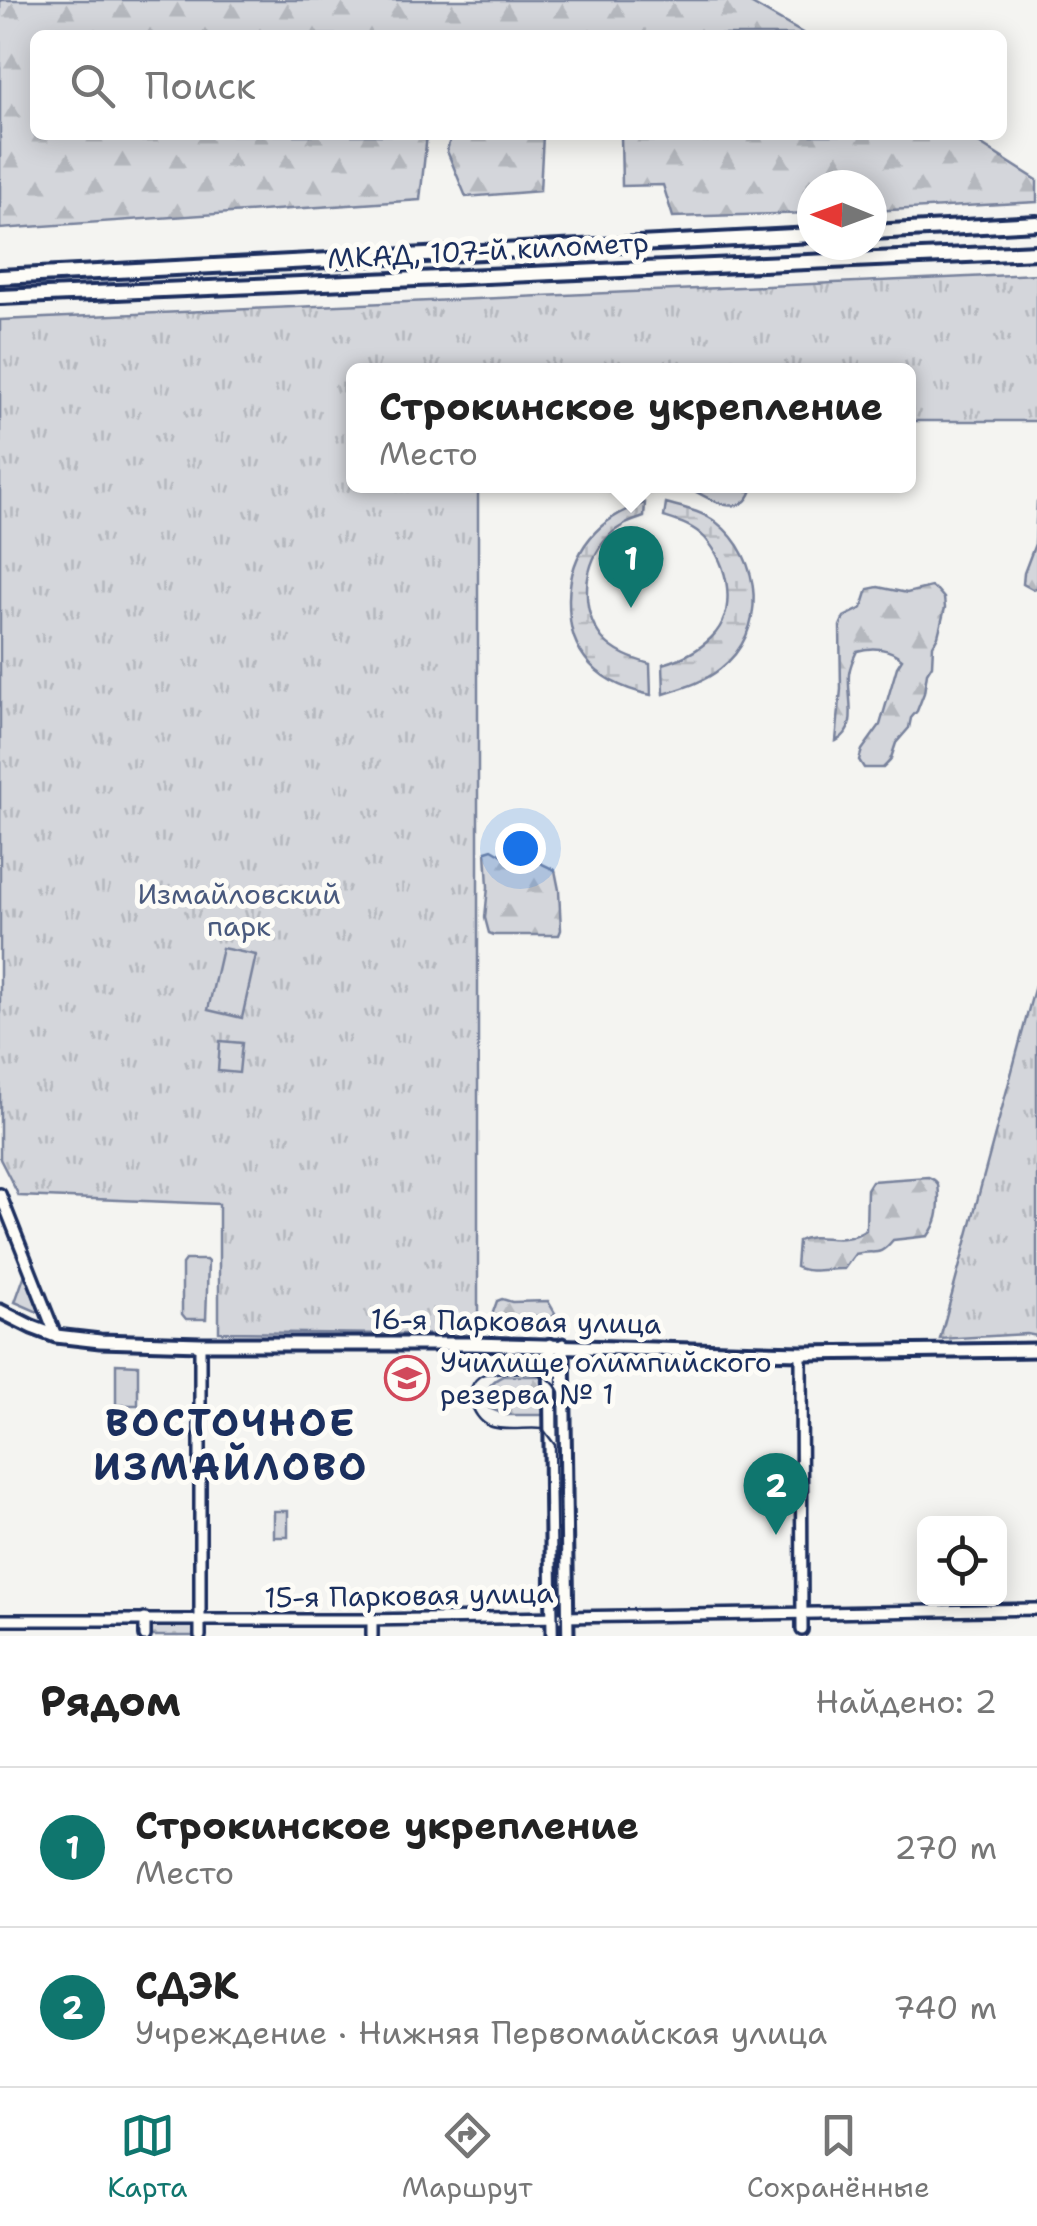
<!DOCTYPE html>
<html lang="ru">
<meta charset="utf-8">
<style>
:root{--surface:#fff;--page:#f6f6f6;--text:#222;--muted:#767676;--line:#e0e0e0;--accent:#0f766e}
body{margin:0;font-family:"Shantell Sans",sans-serif;background:var(--page);color:var(--text)}
.controls{position:absolute;right:30px;bottom:30px;display:grid;overflow:hidden;border-radius:15px;box-shadow:0 5px 25px #0003}
.controls button{width:90px;height:90px;display:grid;place-items:center;padding:0;border:0;border-bottom:2px solid var(--line);background:var(--surface);color:var(--text);font:50px sans-serif}
.compass{position:absolute;left:797px;top:170px;width:90px;height:90px;border-radius:50%;background:var(--surface);box-shadow:0 5px 25px #0003;rotate:271deg}
.you{position:absolute;left:520px;top:848px;width:35px;height:35px;margin:-25px;border:8px solid #fff;border-radius:50%;background:#1a73e8;box-shadow:0 0 0 15px #1a73e833}
.badge{display:grid;place-items:center;width:65px;height:65px;border-radius:50%;background:var(--accent);color:#fff;font-size:32px;font-weight:700}
.pin{position:absolute;translate:-50% -82px;filter:drop-shadow(0 2px 5px #0008)}
.pin::after{content:'';position:absolute;top:52px;width:35px;height:30px;background:inherit;clip-path:polygon(0 0,100% 0,50% 100%)}
.popup{position:absolute;left:346px;top:363px;width:570px;height:130px;box-sizing:border-box;display:grid;place-content:center;border-radius:15px;background:var(--surface);filter:drop-shadow(0 2px 8px #0005);font-size:32px;white-space:nowrap;color:var(--muted)}
.popup b{font-size:38px;color:var(--text)}
.popup::after{content:'';position:absolute;left:50%;top:100%;margin-left:-20px;border:20px solid transparent;border-top-color:var(--surface)}
.list{margin:0;padding:0;list-style:none}
h2{display:flex;justify-content:space-between;align-items:center;height:130px;margin:0;padding:0 40px;font-size:42px}
h2 small{font-size:32px;font-weight:400;color:var(--muted)}
.list li{display:grid;grid-template-columns:65px 1fr auto;gap:30px;align-items:center;box-sizing:border-box;height:160px;padding:0 40px;border-top:2px solid var(--line)}
.list b{display:block;font-size:38px;white-space:nowrap}
.list p{margin:0;font-size:32px;white-space:nowrap;color:var(--muted)}
.list em{font-size:32px;font-style:normal;color:var(--muted)}
.icon{flex:none;width:55px;height:55px;fill:none;stroke:currentColor;stroke-width:2;stroke-linecap:round;stroke-linejoin:round}
.map{position:relative;flex:none;width:1037px;height:1636px;overflow:hidden}
.search{position:absolute;background:var(--surface);box-shadow:0 5px 25px #0003;left:30px;right:30px;top:30px;height:110px;display:flex;align-items:center;gap:25px;box-sizing:border-box;padding:0 35px;border-radius:15px;color:var(--muted);font-size:38px}
.sheet{height:450px;background:var(--surface)}
nav{display:flex;justify-content:space-around;align-items:center;box-sizing:border-box;height:140px;border-top:2px solid var(--line);background:var(--surface);font-size:28px;color:var(--muted)}
nav a{display:grid;justify-items:center;gap:5px}
nav .on{color:var(--accent)}
.map>svg:first-child{display:block}
.grass{fill:url(#grass-dots);stroke:#78829c;stroke-width:2.5}
.forest{fill:url(#forest-firs);stroke:#78829c;stroke-width:2.5}
.wetland{fill:url(#wetland-marsh);stroke:#78829c;stroke-width:2.5}
.park{fill:url(#park-tufts);stroke:#78829c;stroke-width:2.5}
.pitch{fill:#d4d6db;stroke:#78829c;stroke-width:2.5}
.lines{fill:none;stroke-linecap:round;stroke-linejoin:round}
.minor-casing{stroke:#1b2f5e;stroke-width:16}
.major-casing{stroke:#1b2f5e;stroke-width:19}
.highway-casing{stroke:#1b2f5e;stroke-width:20}
.minor{stroke:#fdfcf7;stroke-width:9}
.major{stroke:#fdfcf7;stroke-width:11}
.highway{stroke:#fdfcf7;stroke-width:12}
.tram{stroke:#1b2f5e;stroke-width:2.5}
.labels{text-anchor:middle;stroke-width:10;stroke-linejoin:round;paint-order:stroke}
.street-label{font-size:28px;fill:#1b2f5e;stroke:#fdfcf7}
.park-label{font-size:28px;fill:#49597d;stroke:#fdfcf7}
.poi-label{font-size:28px;fill:#1b2f5e;stroke:#fdfcf7;text-anchor:start}
.district-label{font-size:38px;font-weight:bold;letter-spacing:2.5px;fill:#1b2f5e;stroke:#fdfcf7}
</style>
<div class="map">
<svg width="1037" height="1636" viewBox="0 0 1037 1636">
<defs>
<pattern id="grass-dots" width="8" height="8" patternUnits="userSpaceOnUse" patternTransform="scale(2.5)"><rect width="8" height="8" fill="#d4d6db"/><path d="M2 2h.1M6 6h.1" fill="none" stroke="#b5b8be" stroke-width="1.8" stroke-linecap="round"/></pattern>
<pattern id="forest-firs" width="22" height="20" patternUnits="userSpaceOnUse" patternTransform="scale(2.5)"><rect width="22" height="20" fill="#d4d6db"/><path d="M5 1l3.5 6h-7zM16 11l3.5 6h-7z" fill="#b5b8be"/></pattern>
<pattern id="wetland-marsh" width="20" height="14" patternUnits="userSpaceOnUse" patternTransform="scale(2.5)"><rect width="20" height="14" fill="#d4d6db"/><path d="M1 5h8M5 5V1M11 12h8M15 12V8" fill="none" stroke="#b5b8be"/></pattern>
<pattern id="park-tufts" width="24" height="20" patternUnits="userSpaceOnUse" patternTransform="scale(2.5)"><rect width="24" height="20" fill="#d4d6db"/><path d="M3 7l-1-3M5 7V3M7 7l1-3M15 17l-1-3M17 17v-4M19 17l1-3" fill="none" stroke="#b5b8be"/></pattern>
</defs>
<rect width="100%" height="100%" fill="#f4f4f1"/>
<filter id="ink" filterUnits="userSpaceOnUse"><feTurbulence type="fractalNoise" baseFrequency=".01" numOctaves="2"/><feDisplacementMap in="SourceGraphic" scale="20" xChannelSelector="R" yChannelSelector="G"/><feConvolveMatrix kernelMatrix="1 2 1 2 8 2 1 2 1" color-interpolation-filters="sRGB"/></filter>
<g filter="url(#ink)">
<path class="grass" d="M156 1624H191L194 1627 195 1636H150L152 1626Z"/>
<g class="forest">
<path d="M0 0H745L806 35H35V135H427L420 200 0 229Z"/>
<path d="M451 135H543L540 191 466 197 447 151Z"/>
<path d="M621 135H966L1037 180V202L872 211V185H812V213L673 217 663 185 622 186Z"/>
<path d="M686 486H753C744 524 706 497 686 486Z"/>
<path d="M1037 501V588L1032 589 1023 584 1024 573 1035 544Z"/>
<path d="M878 587 907 593 931 587 937 590 944 598 945 608 938 636 933 645 932 665 927 673 924 693 917 711 911 718 909 728 896 743 890 761 883 768H864L859 760 862 750 880 725 897 667 902 659C890 648 872 646 857 651 853 659 850 666 849 674 847 697 860 730 836 741L841 689 840 626 844 617 862 608 868 589Z"/>
<path d="M492 849 511 860 536 861 555 870 559 890 561 930 559 935H494L489 933 485 918 488 887 486 851Z"/>
<path d="M928 1177C940 1182 938 1184 939 1196 939 1213 938 1222 928 1236L893 1240C877 1259 877 1249 855 1254L844 1269C828 1268 810 1274 796 1267L798 1241C819 1230 839 1248 866 1230L867 1189 872 1181Z"/>
<path d="M502 1299 512 1302 548 1301 555 1313 553 1317 534 1316 515 1319 513 1328 494 1324 492 1315 497 1301Z"/>
<path d="M503 1376H537L545 1378 546 1381 545 1415H506L489 1408C484 1393 489 1382 503 1376Z"/>
</g>
<g class="wetland">
<path d="M645 503 644 517C632 521 618 526 609 536 583 563 579 608 602 638 615 653 633 659 650 664L651 695C627 690 600 679 585 658 571 639 569 621 569 599 570 550 599 517 645 503Z"/>
<path d="M666 503C684 508 701 511 716 522 763 558 768 632 720 669 704 682 683 688 664 694L663 664C681 659 698 651 711 638 738 612 729 564 705 538 694 526 680 522 664 517Z"/>
</g>
<g class="park">
<path d="M1037 274V421H909L908 370H354V486H478V1335L219 1332V1204L19 1196 0 1159V320Z"/>
<path d="M1037 978V1336L1027 1334 940 1339Z"/>
<path d="M25 1274 40 1313 15 1302Z"/>
</g>
<g class="pitch">
<path d="M222 948 256 955 242 1018 208 1010Z"/>
<path d="M220 1041 242 1043 239 1073 218 1071Z"/>
<path d="M185 1260H206L208 1262 206 1319H186L182 1314V1264Z"/>
<path d="M116 1364 138 1365V1405H116Z"/>
<rect x="274" y="1511" width="14" height="26"/>
</g>
<g class="lines">
<defs>
<g id="minor">
<path d="M0 1194 56 1336"/>
<path d="M200 1344V1636"/>
<path d="M801 1353 802 1630"/>
<path d="M822 1613 1037 1609"/>
<path d="M145 1619V1636"/>
<path d="M372 1619V1636"/>
<path d="M0 1620H363L818 1613"/>
</g>
<g id="major">
<path d="M0 1311 32 1327 56 1336 100 1341 200 1344H472L801 1353 1037 1350"/>
<path d="M550 1345 553 1636"/>
<path d="M563 1345 567 1636"/>
</g>
<g id="highway">
<path d="M872 232 1037 223"/>
<path d="M0 277 812 235"/>
<path d="M0 297 1037 252"/>
</g>
</defs>
<use href="#minor" class="minor-casing"/>
<use href="#major" class="major-casing"/>
<use href="#highway" class="highway-casing"/>
<use href="#minor" class="minor"/>
<use href="#major" class="major"/>
<use href="#highway" class="highway"/>
<path class="tram" d="M558 1636 555 1445 543 1429C526 1427 505 1432 489 1426 471 1418 461 1386 482 1375 488 1372 498 1373 505 1373 526 1372 549 1369 559 1392L562 1636"/>
</g>
</g>
<defs>
<symbol id="university-ring" viewBox="-11 -11 22 22"><circle r="9.5" fill="#fdfcf7" stroke="#d1495b" stroke-width="1.5"/><path d="M0-5L7-2L0 1L-7-2ZM-4 1L0 2.5L4 1V4Q0 6-4 4Z" fill="#d1495b"/></symbol>
</defs>
<g fill-rule="evenodd">
<use href="#university-ring" x="382" y="1353" width="50" height="50"/>
</g>
<g class="labels">
<g class="street-label">
<text transform="translate(488 250) rotate(-3)" y="10">МКАД, 107-й километр</text>
<text transform="translate(516 1321) rotate(1)" y="10">16-я Парковая улица</text>
<text transform="translate(409 1595) rotate(-1)" y="10">15-я Парковая улица</text>
</g>
<g class="park-label">
<text x="239" y="904">Измайловский<tspan x="239" dy="32">парк</tspan></text>
</g>
<g class="poi-label">
<text x="440" y="1372">Училище олимпийского<tspan x="440" dy="32">резерва № 1</tspan></text>
</g>
<g class="district-label">
<text x="231" y="1436">ВОСТОЧНОЕ<tspan x="231" dy="44">ИЗМАЙЛОВО</tspan></text>
</g>
</g>
</svg>
<div class="controls">
<button><svg class="icon" aria-label="locate" viewBox="0 0 24 24"><circle cx="12" cy="12" r="6"/><path d="M12 2v4M12 18v4M2 12h4M18 12h4"/></svg></button>
</div>
<svg class="compass" viewBox="-18 -18 36 36"><path d="M0-13l5 13h-10z" fill="#e53935"/><path d="M0 13l5-13h-10z" fill="#767676"/></svg>
<div class="you"></div>
<div class="pin badge" style="left:631px;top:608px">1</div>
<div class="popup"><b>Строкинское укрепление</b>Место</div>
<div class="pin badge" style="left:776px;top:1535px">2</div>
<div class="search"><svg class="icon" aria-label="search" viewBox="0 0 24 24"><circle cx="10" cy="10" r="6"/><path d="M15 15l6 6"/></svg>Поиск</div>
</div>
<section class="sheet">
<h2>Рядом<small>Найдено: 2</small></h2>
<ul class="list">
<li><span class="badge">1</span><div><b>Строкинское укрепление</b><p>Место</p></div><em>270 m</em></li>
<li><span class="badge">2</span><div><b>СДЭК</b><p>Учреждение · Нижняя Первомайская улица</p></div><em>740 m</em></li>
</ul>
</section>
<nav>
<a class="on"><svg class="icon" aria-label="map" viewBox="0 0 24 24"><path d="M3 6l6-2 6 2 6-2v14l-6 2-6-2-6 2zM9 4v14M15 6v14"/></svg>Карта</a>
<a><svg class="icon" aria-label="directions" viewBox="0 0 24 24"><path d="M12 3l9 9-9 9-9-9zM9 14v-3h6M13 9l2 2-2 2"/></svg>Маршрут</a>
<a><svg class="icon" aria-label="saved" viewBox="0 0 24 24"><path d="M7 4h10v16l-5-4-5 4z"/></svg>Сохранённые</a>
</nav>
